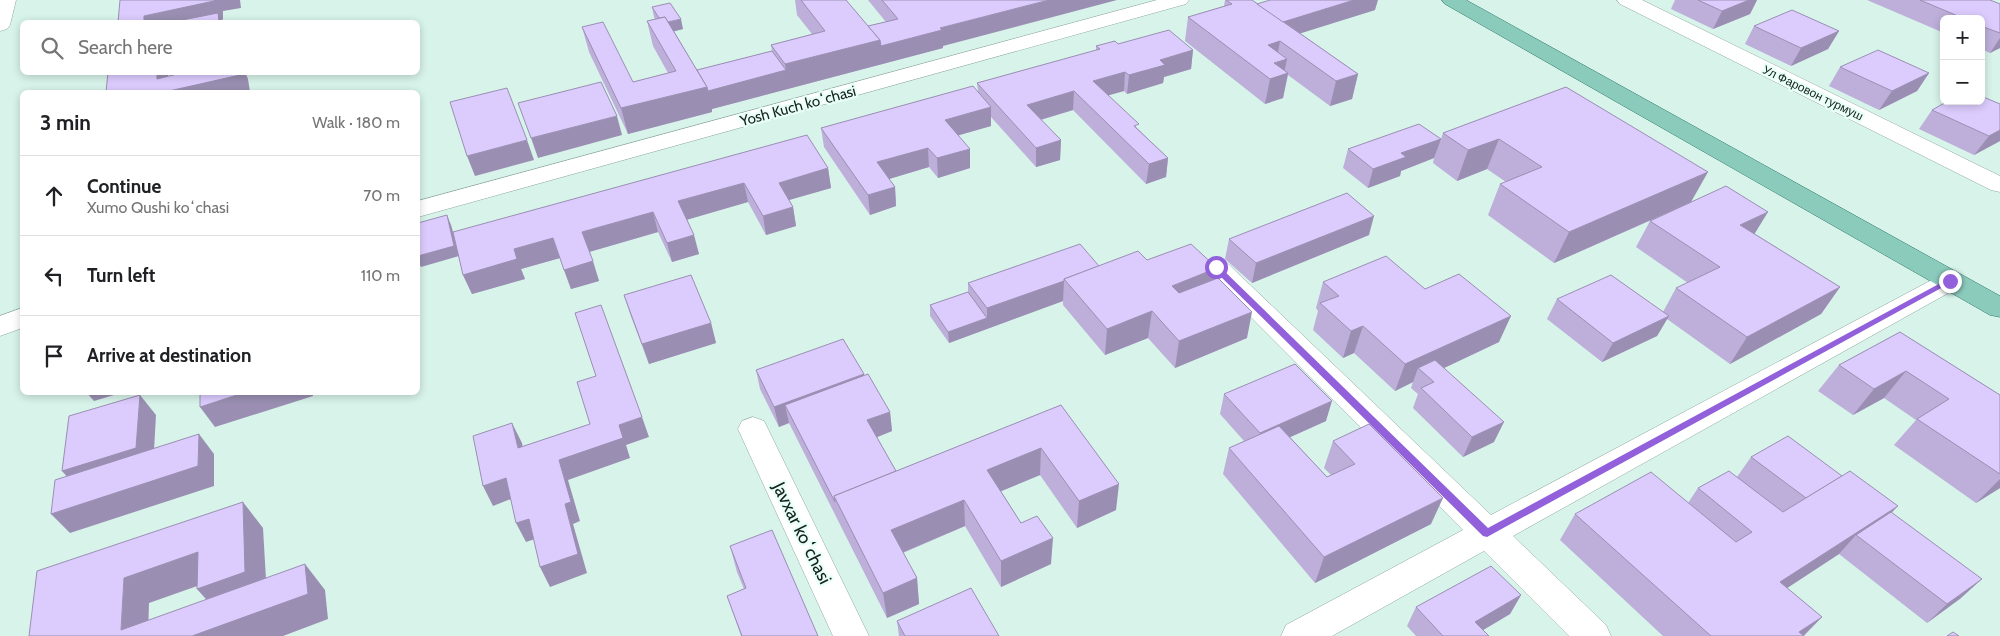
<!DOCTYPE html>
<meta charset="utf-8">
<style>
:root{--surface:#fff;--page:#f6f6f6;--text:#202124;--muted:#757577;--line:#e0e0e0}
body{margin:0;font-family:Cabin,sans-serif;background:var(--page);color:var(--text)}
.controls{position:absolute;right:15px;top:15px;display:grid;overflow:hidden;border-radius:8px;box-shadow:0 2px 8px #0003}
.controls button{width:45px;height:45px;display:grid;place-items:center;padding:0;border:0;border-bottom:1px solid var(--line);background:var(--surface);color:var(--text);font:25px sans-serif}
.stop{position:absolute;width:15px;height:15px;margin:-11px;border:4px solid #9160da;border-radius:50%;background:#fff}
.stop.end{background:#9160da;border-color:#fff;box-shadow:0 1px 5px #0008}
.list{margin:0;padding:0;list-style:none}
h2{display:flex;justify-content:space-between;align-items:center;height:65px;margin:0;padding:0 20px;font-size:21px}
h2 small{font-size:16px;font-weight:400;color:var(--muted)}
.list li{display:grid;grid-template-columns:32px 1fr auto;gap:15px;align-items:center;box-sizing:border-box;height:80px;padding:0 20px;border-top:1px solid var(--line)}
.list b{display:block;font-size:19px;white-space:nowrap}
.list p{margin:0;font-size:16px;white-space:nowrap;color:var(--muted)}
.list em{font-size:16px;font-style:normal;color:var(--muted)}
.icon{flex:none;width:28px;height:28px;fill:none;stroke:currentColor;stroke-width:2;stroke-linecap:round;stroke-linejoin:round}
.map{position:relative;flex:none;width:2000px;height:636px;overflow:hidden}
.search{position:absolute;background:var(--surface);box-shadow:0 2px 8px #0003;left:20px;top:20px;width:400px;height:55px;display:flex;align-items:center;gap:12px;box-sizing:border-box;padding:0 18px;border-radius:8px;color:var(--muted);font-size:19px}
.panel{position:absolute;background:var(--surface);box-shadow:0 2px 8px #0003;left:20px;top:90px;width:400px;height:305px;border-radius:8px}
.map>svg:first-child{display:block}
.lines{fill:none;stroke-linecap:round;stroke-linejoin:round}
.minor-casing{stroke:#8ea8a0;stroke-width:1}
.major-casing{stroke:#2f7867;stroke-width:1}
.minor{fill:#fff;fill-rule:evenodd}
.major{fill:#8bcbbc;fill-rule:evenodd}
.wall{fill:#bdafda}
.shaded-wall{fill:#9a8fb2}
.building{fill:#dcccfe;stroke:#9a8fb2}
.route{fill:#9160da}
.labels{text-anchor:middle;stroke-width:4.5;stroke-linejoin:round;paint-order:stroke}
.far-street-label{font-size:12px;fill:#16201d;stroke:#e8fff8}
.street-label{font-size:15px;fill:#16201d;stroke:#e8fff8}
.near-street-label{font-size:18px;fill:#16201d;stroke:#e8fff8}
</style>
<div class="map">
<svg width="2000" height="636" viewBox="0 0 2000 636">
<rect width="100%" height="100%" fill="#d7f3ea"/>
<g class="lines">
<defs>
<g id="minor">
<path d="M0 0H16L10 25 7 29 0 31Z"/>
<path d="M1157 0H1189L1186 4 418 217V201Z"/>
<path d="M1617 0H1642L2000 176V192L1991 190 1620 4Z"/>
<path d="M1216 258 1225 261 1491 515 1941 275 1950 272 1959 275 1963 281 1959 287 1513 536 1606 625 1611 636H1569L1484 551 1332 636H1281L1286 625 1463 530 1207 273 1203 267 1207 261Z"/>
<path d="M22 308V328L0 336V316Z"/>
<path d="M753 417 764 421 768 429 869 636H833L738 429 742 421Z"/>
</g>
<path id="major" d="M1442 0H1466L2000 296V317L1990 315 1445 4Z"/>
</defs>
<use href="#minor" class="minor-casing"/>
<use href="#major" class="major-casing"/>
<use href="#minor" class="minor"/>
<use href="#major" class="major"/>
</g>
<g class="wall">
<path d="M795 0H846L868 26 886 22 868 0H940L943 48 712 109V112L628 134 589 52 582 27 633 82 668 73 653 46 647 21 655 19 654 17 652 7 683 29 674 31 697 70 772 51 771 45 812 34 797 15Z"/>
<path d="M1225 0H1252L1257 4 1375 10 1300 33 1358 74 1352 99 1330 106 1288 75 1283 98 1265 104 1185 41 1188 17 1224 6Z"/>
<path d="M1675 0H1757L1750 14 1713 29 1671 9Z"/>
<path d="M1867 0H1990L2000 4V48L1990 53 1981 49V19H1944V33Z"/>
<path d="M1754 26 1839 31 1828 49 1791 66 1745 44Z"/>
<path d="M1118 44 1193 50 1191 69 1164 77 1163 83 1127 94 1124 91 1108 95 1138 129 1168 158 1166 177 1146 184 1073 110 1041 120 1061 140 1060 160 1036 167 991 117V126L958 135 970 168 938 178 929 167 889 179 895 187 896 206 870 215 824 147 821 128 978 91 977 83 1096 51V46Z"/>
<path d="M1840 67 1929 73 1917 91 1879 110 1829 86Z"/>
<path d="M1566 87 1691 202 1755 234 1840 287 1821 314 1730 364 1667 319 1657 336 1602 362 1547 319 1557 299 1663 312 1676 288 1688 283 1636 247 1650 221 1690 203 1554 263 1488 215 1500 184 1506 182 1487 169 1457 181 1433 163 1434 158 1401 171 1400 176 1368 188 1343 168 1348 149 1441 139 1443 133Z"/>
<path d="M1932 110 2000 141 1974 155 1919 129Z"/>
<path d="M828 168 831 188 789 200 793 207 796 226 766 235 748 202 687 219 699 254 672 262 658 232 589 252 599 281 571 289 560 258 521 269 525 279 472 294 463 275 454 235 421 267 418 259V223L451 225 453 232Z"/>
<path d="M1369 235 1252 283 1225 259 1229 239Z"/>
<path d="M1147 260 1217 268 1215 279 1247 338 1175 368 1148 338 1105 355 1063 305V301L949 343 930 316V305L968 292V283Z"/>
<path d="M1323 282 1425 289 1499 342 1444 368 1494 442 1463 457 1413 408 1418 394 1411 388 1413 382 1395 391 1354 353 1343 358 1313 330 1318 311 1316 308Z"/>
<path d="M624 295 711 323 716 343 649 364 630 314Z"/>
<path d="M1900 332 2000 395V488L1976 503 1894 445 1916 420 1884 398 1853 415 1818 391 1839 365Z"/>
<path d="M756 370 864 374V376L890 412 892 431 877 437 896 471 1061 405 1116 510 1077 528 1040 475 1001 491 1021 523 1051 564 1001 587 965 526 903 553 917 578 919 604 887 618 789 423 779 427 760 389Z"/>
<path d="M1224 394 1326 421 1290 437 1327 477 1331 475 1324 468 1333 441 1431 524 1315 583 1223 474 1229 448 1244 441 1220 414Z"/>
<path d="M1751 457 1891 512 1961 598 1927 623 1839 554 1787 588 1822 617 1804 636H1663L1560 540 1575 514 1688 503 1698 488 1737 477Z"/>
<path d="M730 546 818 636H741L727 596 744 589 737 572Z"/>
<path d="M1521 595 1510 614 1483 630 1489 636H1416L1407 626 1416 607Z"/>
<path d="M897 621 999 636H899Z"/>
</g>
<g class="shaded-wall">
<path d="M214 0H240L241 8 223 11V19L222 20 223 22H144V16Z"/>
<path d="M1049 0H1117L943 46V48L712 109V112L628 134 621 108 707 87 786 70 785 64 880 40 940 28Z"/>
<path d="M1354 0H1378L1375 10 1273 42 1276 24Z"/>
<path d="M1749 0H1757L1750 14 1713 29 1722 11Z"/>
<path d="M681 19 683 29 664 34 662 24Z"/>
<path d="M1839 31 1828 49 1791 66 1801 48Z"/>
<path d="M2000 38V48L1990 53Z"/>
<path d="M1280 41 1276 63 1287 59 1284 74 1288 73 1283 98 1265 104 1270 79 1268 45Z"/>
<path d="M1193 50 1191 69 1164 77 1163 83 1127 94 1129 75 1160 60Z"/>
<path d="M118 72H168V92Z"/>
<path d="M240 72H245L248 79 250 92H169V91Z"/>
<path d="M1125 72 1124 91 1092 100 1093 81Z"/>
<path d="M1929 73 1917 91 1879 110 1892 91Z"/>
<path d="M1358 74 1352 99 1330 106 1336 81Z"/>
<path d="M1074 91 1073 110 1026 124 1027 105Z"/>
<path d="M991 107V126L946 139 945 120Z"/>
<path d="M617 116 622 135 538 158 531 138Z"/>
<path d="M2000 130V141L1974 155 1989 136Z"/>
<path d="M1441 139 1434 158 1401 171 1400 176 1368 188 1373 169 1401 153Z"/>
<path d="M1499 139 1487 169 1457 181 1468 150Z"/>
<path d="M527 140 534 160 475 176 467 156Z"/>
<path d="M1061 140 1060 160 1036 167V148Z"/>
<path d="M928 148 929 167 879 182 877 162Z"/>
<path d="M970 149V168L938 178 937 158Z"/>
<path d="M1168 158 1166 177 1146 184 1149 164Z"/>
<path d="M828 168 831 188 782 202 779 183Z"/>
<path d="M1708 172 1691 202 1554 263 1569 232Z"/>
<path d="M744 183 748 202 683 221 678 201Z"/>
<path d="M895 187 896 206 870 215 868 195Z"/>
<path d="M793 207 796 226 766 235 763 216Z"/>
<path d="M653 212 658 232 589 252 582 232Z"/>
<path d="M1768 212 1752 238 1740 225Z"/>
<path d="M447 215 451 225 459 256 421 267 418 259V256Z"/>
<path d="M1374 216 1369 235 1252 283 1256 263Z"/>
<path d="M694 235 699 254 672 262 667 243Z"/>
<path d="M553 238 560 258 521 269 525 279 472 294 463 275 514 249Z"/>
<path d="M593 261 599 281 571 289 564 270Z"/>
<path d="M1217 268 1212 295 1168 312 1172 286Z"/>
<path d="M1064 281 1063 301 949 343 948 332 987 318V308Z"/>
<path d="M1840 287 1821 314 1730 364 1747 337Z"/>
<path d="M1152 311 1148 338 1105 355 1107 329Z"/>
<path d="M1252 312 1247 338 1175 368 1179 341Z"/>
<path d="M1511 316 1499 342 1427 376 1418 368 1413 382 1395 391 1405 364Z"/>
<path d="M1669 316 1657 336 1602 362 1613 343Z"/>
<path d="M711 323 716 343 649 364 642 344Z"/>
<path d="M1363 326 1354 353 1343 358 1351 331Z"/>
<path d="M1906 371 1884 398 1853 415 1874 389Z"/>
<path d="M864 374 867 394 785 405 789 423 779 427 774 407Z"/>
<path d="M86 392H124L94 401Z"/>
<path d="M246 392H313V396L215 427 200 407Z"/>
<path d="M140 395 156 415 153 468 80 491 62 471Z"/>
<path d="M1332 401 1326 421 1255 453 1260 433Z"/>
<path d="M890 412 892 431 870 440 867 420Z"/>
<path d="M642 417 649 437 626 445 630 458 568 480 580 521 573 524 587 573 550 587 540 567 565 504 559 460 619 425Z"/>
<path d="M1504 422 1494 442 1463 457 1472 437Z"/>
<path d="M512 423 522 443 527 468 518 448Z"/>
<path d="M199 434 214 454V486L70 533 51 514Z"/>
<path d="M1041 448 1040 475 987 497V470Z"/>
<path d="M506 478 516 497 493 506 483 486Z"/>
<path d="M2000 479V488L1976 503Z"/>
<path d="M1119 484 1116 510 1077 528 1079 501Z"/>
<path d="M1443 498 1431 524 1315 583 1324 557Z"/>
<path d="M964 500 965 526 894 556 891 530Z"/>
<path d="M243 502 263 528 267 597 220 615 197 589Z"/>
<path d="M1898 506 1873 532 1856 535 1839 554 1758 607 1780 582Z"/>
<path d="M529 519 538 538 526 542 516 523Z"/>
<path d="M1053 538 1051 564 1001 587V561Z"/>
<path d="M198 552 220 578 149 603 148 636 121 630 124 578Z"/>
<path d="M305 564 325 590 328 619 283 636H192Z"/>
<path d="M917 578 919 604 887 618 883 593Z"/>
<path d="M1982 579 1961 598 1927 623 1947 604Z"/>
<path d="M1521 595 1510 614 1473 636 1475 622Z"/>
<path d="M1822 617 1803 636 1799 632Z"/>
</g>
<g class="building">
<path d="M120 0H214V1L144 16V22H118Z"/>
<path d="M801 0H846L880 40 785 64 771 45 825 31Z"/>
<path d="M882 0H1049L940 28 942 30 881 46 880 40 868 26 898 19Z"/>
<path d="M1226 0H1252L1358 74 1336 81 1280 41 1268 45 1287 59 1274 63 1288 73 1270 79 1188 17 1232 4Z"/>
<path d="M1270 0H1354L1283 22 1257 4Z"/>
<path d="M1698 0H1749L1722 11Z"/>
<path d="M1920 0H1990L2000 4V33L1981 26V19H1965Z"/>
<path d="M670 3 681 19 668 22 665 17 659 18 652 7Z"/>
<path d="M1792 10 1839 31 1801 48 1754 26Z"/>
<path d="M218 13 219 22H172Z"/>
<path d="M665 17 707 87 621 108 582 27 603 22 633 82 676 71 647 21Z"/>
<path d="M1169 30 1193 50 1160 60 1165 65 1129 75 1125 72 1093 81 1139 124 1134 126 1168 158 1149 164 1074 91 1027 105 1061 140 1036 148 977 83 1100 49 1096 46 1115 41 1118 44Z"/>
<path d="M1878 50 1929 73 1892 91 1840 67Z"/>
<path d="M772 51 786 70 708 91 707 87 697 70Z"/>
<path d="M108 72H157V79L185 72H240V75L169 91V92H106Z"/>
<path d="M601 82 617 116 531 138 518 103Z"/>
<path d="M973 86 991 107 945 120 970 149 937 158 928 148 877 162 895 187 868 195 821 128Z"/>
<path d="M1566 87 1708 172 1569 232 1500 184 1542 167 1499 139 1468 150 1443 133Z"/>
<path d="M507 88 527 140 467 156 450 102Z"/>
<path d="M1981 96 2000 104V130L1989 136 1932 110 1948 101H1981Z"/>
<path d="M1419 124 1441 139 1401 153 1406 157 1373 169 1348 149Z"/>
<path d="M807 135 828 168 779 183 793 207 763 216 744 183 678 201 694 235 667 243 653 212 582 232 593 261 564 270 553 238 514 249 517 259 463 275 453 232Z"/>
<path d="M1726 186 1768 212 1740 225 1840 287 1747 337 1676 288 1720 267 1650 221Z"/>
<path d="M1347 193 1374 216 1256 263 1229 239Z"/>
<path d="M447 215 454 246 418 256V223Z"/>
<path d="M1080 244 1099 266 1064 279V281L987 308 968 283Z"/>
<path d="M1191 244 1217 268 1172 286 1179 293 1218 278 1252 312 1179 341 1152 311 1107 329 1064 279 1138 251 1147 260Z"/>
<path d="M1386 256 1425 289 1459 274 1511 316 1405 364 1363 326 1351 331 1320 303 1339 296 1323 282Z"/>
<path d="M691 275 711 323 642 344 624 295Z"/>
<path d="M1611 275 1669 316 1613 343 1557 299Z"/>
<path d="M968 292 987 318 948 332 930 305Z"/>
<path d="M601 305 642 417 619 425 623 438 559 460 571 502 565 504 578 554 540 567 529 519 516 523 506 478 483 486 473 436 512 423 518 448 590 424 577 382 596 376 575 313Z"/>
<path d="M1900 332 2000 395V474L1917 419 1949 399 1906 371 1874 389 1839 365Z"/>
<path d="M843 339 864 374 774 407 756 370Z"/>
<path d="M1435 360 1504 422 1472 437 1421 388 1434 382 1418 368Z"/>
<path d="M1295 364 1332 401 1260 433 1224 394Z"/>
<path d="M868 374 890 412 867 420 896 471 834 496 835 502 785 405Z"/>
<path d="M200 392H246L200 407Z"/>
<path d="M140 395 136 448 62 471 69 416Z"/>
<path d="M1061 405 1119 484 1079 501 1041 448 987 470 1021 523 1037 516 1053 538 1001 561 964 500 891 530 917 578 883 593 834 496Z"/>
<path d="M1369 424 1443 498 1324 557 1229 448 1279 426 1327 477 1355 464 1333 441Z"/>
<path d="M199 434 198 466 51 514 55 480Z"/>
<path d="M1788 436 1842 476 1806 498 1751 457Z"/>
<path d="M1729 471 1783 512 1850 471 1898 506 1780 582 1822 617 1799 632 1804 636H1711L1575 514 1651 472 1736 542 1752 532 1698 488Z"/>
<path d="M243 502 245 572 197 589 198 552 124 578 121 630 305 564 308 594 192 636H29L37 571Z"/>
<path d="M1891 512 1982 579 1947 604 1856 535Z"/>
<path d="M772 530 818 636H742L727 596 746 588 730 546Z"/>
<path d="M1491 566 1521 595 1475 622 1489 636H1443L1416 607Z"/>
<path d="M971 588 999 636H905L897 621Z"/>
<path d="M1953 632 1959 636H1947Z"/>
</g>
<path class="route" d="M1213 265H1218L1488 528 1948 279 1954 281 1487 537 1483 536 1213 269Z"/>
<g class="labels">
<g class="far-street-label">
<text transform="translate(1813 93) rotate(26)" y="4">Ул Фаровон турмуш</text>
</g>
<g class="street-label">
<text transform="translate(798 106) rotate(-15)" y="5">Yosh Kuch koʻchasi</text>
</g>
<g class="near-street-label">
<text transform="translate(802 533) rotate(64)" y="6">Javxar koʻchasi</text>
</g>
</g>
</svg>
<div class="controls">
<button>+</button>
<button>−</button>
</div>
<div class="stop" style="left:1216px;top:267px"></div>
<div class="stop end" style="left:1950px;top:281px"></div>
<div class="search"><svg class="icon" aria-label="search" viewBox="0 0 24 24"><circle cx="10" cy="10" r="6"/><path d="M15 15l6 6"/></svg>Search here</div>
<section class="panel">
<h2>3 min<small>Walk · 180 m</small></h2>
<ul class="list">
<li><svg class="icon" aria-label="ahead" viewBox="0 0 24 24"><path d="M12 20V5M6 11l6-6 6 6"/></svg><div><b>Continue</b><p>Xumo Qushi koʻchasi</p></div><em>70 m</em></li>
<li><svg class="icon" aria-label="left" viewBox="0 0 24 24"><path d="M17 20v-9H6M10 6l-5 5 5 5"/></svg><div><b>Turn left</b></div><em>110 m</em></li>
<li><svg class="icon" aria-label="arrive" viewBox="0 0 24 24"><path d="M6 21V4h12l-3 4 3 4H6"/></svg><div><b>Arrive at destination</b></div></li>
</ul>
</section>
</div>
